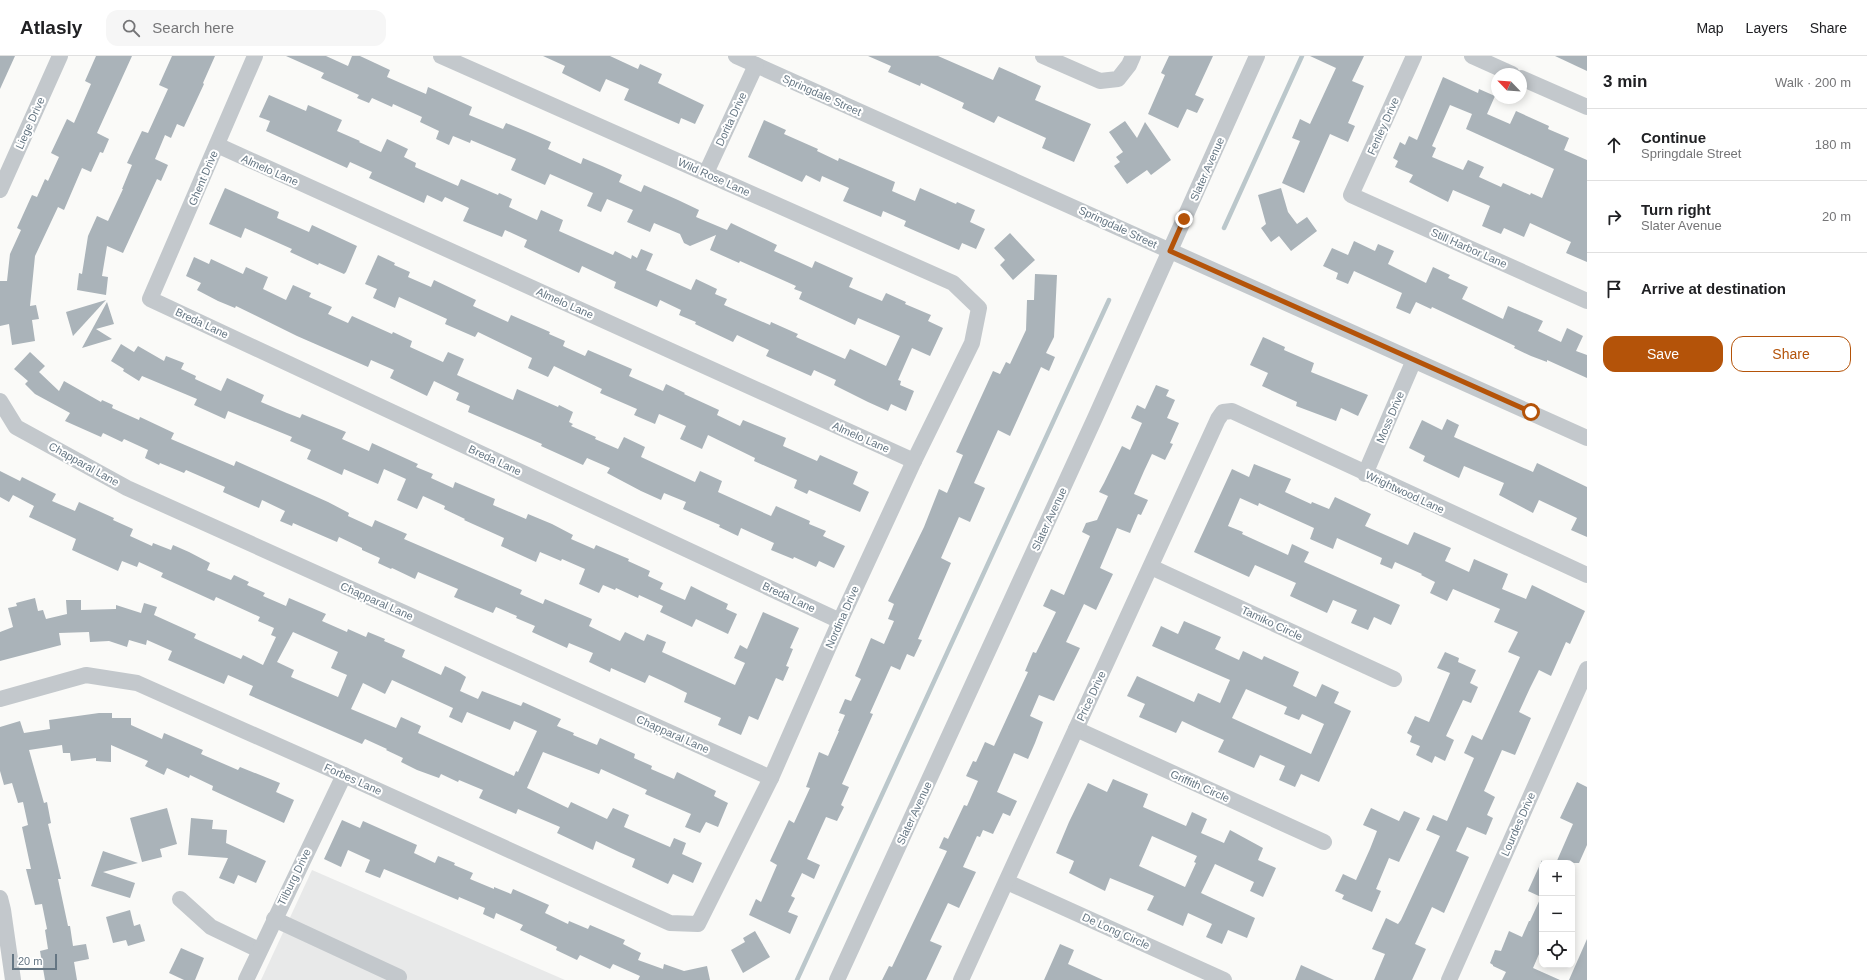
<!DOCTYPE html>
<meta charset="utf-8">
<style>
:root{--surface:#fff;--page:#f6f6f6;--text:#202124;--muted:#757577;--line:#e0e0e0;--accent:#b45309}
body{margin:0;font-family:Helvetica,sans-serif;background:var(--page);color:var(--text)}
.controls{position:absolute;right:12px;bottom:12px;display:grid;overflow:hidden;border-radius:8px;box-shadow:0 2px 10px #0003}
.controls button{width:36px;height:36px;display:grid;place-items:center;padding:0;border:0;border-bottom:1px solid var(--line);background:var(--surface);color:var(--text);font:20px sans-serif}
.compass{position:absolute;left:1491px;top:12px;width:36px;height:36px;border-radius:50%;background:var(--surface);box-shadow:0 2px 10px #0003;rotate:295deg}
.scale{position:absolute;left:12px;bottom:10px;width:45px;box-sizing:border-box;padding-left:4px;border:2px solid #657683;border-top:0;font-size:11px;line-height:14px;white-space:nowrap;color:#657683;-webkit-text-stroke:3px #fff;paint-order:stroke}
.stop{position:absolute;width:12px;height:12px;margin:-9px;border:3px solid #b45309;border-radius:50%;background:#fff}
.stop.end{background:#b45309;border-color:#fff;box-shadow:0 1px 4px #0008}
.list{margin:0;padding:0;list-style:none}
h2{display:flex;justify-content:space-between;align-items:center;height:52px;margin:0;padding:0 16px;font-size:17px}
h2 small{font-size:13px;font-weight:400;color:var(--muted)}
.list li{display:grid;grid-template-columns:26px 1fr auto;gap:12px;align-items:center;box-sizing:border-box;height:72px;padding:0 16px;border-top:1px solid var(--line)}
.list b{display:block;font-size:15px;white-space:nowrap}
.list p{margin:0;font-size:13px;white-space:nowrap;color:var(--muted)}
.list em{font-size:13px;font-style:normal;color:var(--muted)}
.actions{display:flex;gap:8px;padding:12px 16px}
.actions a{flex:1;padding:9px 0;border:1px solid var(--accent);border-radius:12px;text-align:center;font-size:14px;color:var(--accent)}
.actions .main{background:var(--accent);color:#fff}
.icon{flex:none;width:22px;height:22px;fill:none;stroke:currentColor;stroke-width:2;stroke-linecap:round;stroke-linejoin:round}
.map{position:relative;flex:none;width:1587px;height:924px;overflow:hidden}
header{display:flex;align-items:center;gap:24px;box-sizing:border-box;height:56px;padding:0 20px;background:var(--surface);border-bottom:1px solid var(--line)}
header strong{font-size:19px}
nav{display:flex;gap:22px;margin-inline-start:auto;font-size:14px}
.search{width:280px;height:36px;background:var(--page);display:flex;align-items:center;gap:10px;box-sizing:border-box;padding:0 14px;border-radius:12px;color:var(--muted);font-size:15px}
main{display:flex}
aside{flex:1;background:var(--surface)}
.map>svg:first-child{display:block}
.built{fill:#e8e9e9}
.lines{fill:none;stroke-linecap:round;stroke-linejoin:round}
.stream{stroke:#bbc7cb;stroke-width:4.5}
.building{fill:#aab3b9;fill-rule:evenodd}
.minor{stroke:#c3c8cc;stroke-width:16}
.route{stroke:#b45309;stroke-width:5}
.labels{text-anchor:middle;stroke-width:4;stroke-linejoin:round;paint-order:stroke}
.street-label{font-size:11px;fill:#657683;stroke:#fff}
</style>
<header>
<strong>Atlasly</strong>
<div class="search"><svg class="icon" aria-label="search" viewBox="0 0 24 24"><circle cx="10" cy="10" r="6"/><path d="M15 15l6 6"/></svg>Search here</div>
<nav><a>Map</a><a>Layers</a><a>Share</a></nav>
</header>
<main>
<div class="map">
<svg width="1587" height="924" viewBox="0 0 1587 924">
<rect width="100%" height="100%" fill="#fafaf8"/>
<path class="built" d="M312 814 565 924H261Z"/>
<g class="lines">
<g class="stream">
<path d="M1224 172 1302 0"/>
<path d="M797 924 1109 244"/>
</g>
</g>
<g class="building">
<path d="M0 0H15L0 33Z"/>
<path d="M96 0H132L97 77 109 83 103 97 100 96 91 116 82 112 64 154 58 151 35 200 30 250 36 249 39 263 32 264 35 285 12 289 9 268 0 270V225H7L10 198 21 174 17 172 32 139 37 141 45 123 48 125 59 101 51 97 67 63 74 67 91 28 85 25Z"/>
<path d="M172 0H215L203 27 204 28 184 71 177 68 171 82 165 79 155 103 168 109 161 125 157 123 123 197 107 190 102 220 108 221 106 239 77 234 79 217 82 218 88 180 97 160 108 165 123 133H122L132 109 127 107 142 75 148 77 168 33 159 29Z"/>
<path d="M286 0H326L348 10 352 0H360L390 14 387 21 412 32 426 38 428 31 472 51 469 59 503 73 506 67 528 76 551 86 548 93 581 108 583 102 602 110 622 119 619 126 641 136 644 129 678 144 699 154 696 161 727 174 731 167 777 189 774 195 799 206 812 212 815 205 853 222 849 231 882 245 886 237 906 246 905 248 931 259 928 265 943 272 930 300 912 292 898 324 901 325 900 329 914 335 906 355 891 348 888 355 868 346 834 329 836 324 814 314 811 320 766 300 769 294 737 279 733 286 695 268 696 266 679 259 681 254 660 244 657 251 614 232 616 226 582 210 579 217 524 191 527 184 505 174 502 181 463 165 469 152 445 141 442 146 427 139 424 147 369 122 372 116 350 106 347 112 266 75 270 65 259 61 269 39 306 55 308 49 342 64 337 75 360 85 359 86 381 96 387 83 408 93 404 101 416 107 415 111 458 130 461 123 498 139 499 137 512 143 509 151 537 164 541 154 563 164 559 175 613 199 615 195 631 203 632 199 637 202 641 193 653 198 646 214 691 234 696 223 717 233 715 238 727 243 724 249 770 269 771 266 798 278 796 281 845 303 850 293 886 310 900 280 858 262 855 269 799 243 802 236 794 233 796 230 740 205 739 207 710 194 716 179 690 190 684 187 680 178 654 167 650 176 627 166 633 154 607 143 601 156 587 150 593 137 550 118 545 129 511 114 516 103 471 84 470 87 453 80 449 89 436 83 439 75 420 66 422 61 393 48 392 51 372 42 369 47 357 42 359 39 321 22 324 17Z"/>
<path d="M543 0H610L638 13 640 8 662 18 658 27 704 49 695 68 681 62 679 68 624 44 629 33 606 23 600 36 562 17 565 10Z"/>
<path d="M868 0H938L993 24 999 11 1041 30 1035 44 1091 68 1074 106 1042 92 1046 82 998 60 994 67 962 52 964 47 921 27 920 30 888 16 891 10Z"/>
<path d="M1169 0H1213L1195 39 1204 43 1197 57 1187 53 1178 72 1148 58 1165 19 1161 17Z"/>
<path d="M1310 0H1364L1352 25 1364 30 1348 67 1355 70 1348 86 1330 78 1304 137 1282 127 1300 85 1292 82 1300 63 1310 68 1336 12Z"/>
<path d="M1555 0H1587V15Z"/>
<path d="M1443 21 1478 37 1479 33 1495 40 1487 58 1510 68 1516 55 1549 70 1548 73 1569 82 1564 94 1587 104V206L1566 197 1571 186 1530 167 1524 181 1504 172 1501 178 1482 170 1490 150 1453 134 1448 146 1409 126 1413 119 1395 111 1398 105 1393 102 1400 86 1405 89 1409 80 1417 84ZM1450 49 1472 58 1466 73 1554 113 1542 142 1531 137 1530 139 1503 127 1501 131 1479 121 1484 111 1468 104 1463 114 1432 101 1436 92 1432 90Z"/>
<path d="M764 64 786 74 784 78 818 93 817 95 838 105 839 102 895 126 892 135 915 145 920 132 956 148 957 146 975 154 970 166 985 173 976 193 962 187 959 194 904 170 906 165 883 155 881 161 843 145 849 132 822 120 820 126 806 119 802 126 748 101Z"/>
<path d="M1125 65 1137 82 1145 66 1171 104 1151 119 1147 114 1127 128 1114 110 1120 106 1116 101 1123 96 1109 76Z"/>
<path d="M225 132 279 156 277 162 309 176 312 169 357 190 346 216 344 218 319 207 318 209 290 196 292 193 245 172 241 182 209 168Z"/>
<path d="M1281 132 1288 156 1297 168 1307 161 1317 175 1291 195 1279 180 1271 186 1261 172 1266 168 1258 139Z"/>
<path d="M1010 177 1035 204 1013 224 1000 209 1005 204 994 192Z"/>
<path d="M1354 185 1375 195 1378 188 1394 195 1388 208 1426 227 1433 211 1450 219 1448 222 1468 231 1462 243 1503 263 1508 250 1543 265 1538 275 1561 286 1567 272 1583 280 1576 295 1587 299V322L1547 304V306L1531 300 1514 292 1515 290 1432 251 1431 253 1416 246 1410 258 1396 252 1402 237 1354 215 1348 228 1336 223 1338 217 1323 210 1332 192 1348 199Z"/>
<path d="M378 199 395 207 394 209 410 216 408 221 431 231 434 224 476 244 473 250 508 266 511 259 550 276 549 278 565 285 563 290 585 300 588 294 632 313 629 320 663 335 666 328 685 337 684 338 719 354 717 359 740 370 743 364 786 382 783 390 817 405 820 399 858 416 853 428 869 436 860 456 809 434 807 438 794 432 797 424 754 405 755 402 708 379 702 393 680 383 686 370 659 358 655 368 634 359 637 353 600 337 602 333 554 310 548 321 528 312 532 302 478 276 475 281 445 268 447 263 399 241 395 252 373 242 377 233 365 228Z"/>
<path d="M194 201 209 208 211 203 243 218 246 211 268 221 263 233 286 244 293 229 311 237 309 241 332 251 328 258 348 267 352 260 392 278 393 276 412 285 410 291 443 306 448 296 464 303 457 319 513 344 517 333 558 351 559 349 573 356 569 366 573 368 571 370 596 381 595 383 618 393 624 381 645 391 641 401 695 426 700 415 722 425 718 436 771 460 776 450 810 465 809 468 826 475 823 480 845 490 834 512 819 505 816 511 794 501 793 503 771 494 774 487 741 472 738 480 719 471 720 469 683 453 686 446 664 437 661 444 641 435 607 417 610 412 587 402 583 409 541 390 542 388 468 356 470 350 456 344 459 337 434 325 427 340 390 322 394 314 371 304 368 311 297 280 236 250 235 252 218 245 197 234 201 227 186 220Z"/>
<path d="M1035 218 1057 219 1054 281 1046 297 1055 301 1049 315 1041 311 1010 380 998 374 974 427 985 432 970 466 959 461 941 502 951 507 918 583 922 584 914 601 907 598 900 614 891 610 870 657 873 658 842 728 849 731 841 749 844 751 837 765 826 761 807 803 820 809 814 823 802 817 791 840 795 842 788 856 798 860 790 878 749 859 756 843 761 846 777 809 770 805 789 764 794 767 810 732 806 731 819 696 828 700 839 675H838L845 659 839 657 845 643 851 645 861 623 855 620 871 582 884 588 894 565 888 563 894 548 888 545 924 471 939 433 947 437 963 399 956 396 993 315 1000 318 1006 306 1010 308 1026 274 1027 244H1034Z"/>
<path d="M106 244 73 280 66 256Z"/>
<path d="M107 246 114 268 96 273 112 283 82 292Z"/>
<path d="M1263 281 1285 291 1284 294 1314 307 1311 316 1368 339 1358 360 1341 352 1336 365 1296 350 1297 346 1262 330 1268 317 1250 309Z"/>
<path d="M121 288 134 296 138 290 164 305 166 300 184 307 181 313 196 320 195 323 221 335 227 322 264 339 261 346 287 357 300 362 302 358 346 376 342 383 369 395 372 387 418 408 416 411 433 418 431 422 453 432 455 426 495 443 493 449 526 463 528 458 552 468 573 479 571 483 594 493 596 489 629 503 628 505 650 515 648 520 663 527 660 533 685 544 691 530 707 538 728 548 726 553 737 558 728 578 696 563 692 571 660 556 663 550 639 539 638 542 616 532 615 534 603 529 599 537 579 528 585 513 562 503 561 505 540 496 536 506 501 490 504 482 464 464 465 463 444 453 445 450 423 440 417 453 397 444 406 423 384 413 378 428 344 413 342 419 307 403 311 394 290 385 292 381 228 355 225 363 194 349 197 343 142 320 139 325 123 315 124 313 111 305Z"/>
<path d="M30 296 45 310 39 316 59 335 64 325 101 346 102 344 113 349 112 352 139 364 140 361 174 377 171 383 234 410 236 405 328 446 349 457 348 460 372 471 375 464 407 478 404 483 522 534 520 538 543 548 545 543 592 563 589 570 620 585 625 576 644 585 647 578 666 586 662 596 735 629 745 607 734 602 740 589 747 593 763 556 799 572 790 592 793 593 786 610 789 611 783 625 776 622 758 664 749 660 741 679 718 669 721 662 684 646 687 637 671 629 649 619 645 627 611 612 610 616 589 606 593 597 569 587 567 592 532 576 535 570 516 562 517 560 496 551 493 557 454 541 458 533 418 516 415 523 392 512 391 513 378 507 380 502 362 494V492L339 481 337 486 293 467 292 470 280 465 285 455 262 444 259 452 223 436 225 431 186 414 184 417 160 407 159 409 145 402 148 394 124 383 122 386 103 377 101 381 65 365 70 357 35 338 25 328 28 325 14 313Z"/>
<path d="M1156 329 1169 334 1166 340 1175 344 1167 362 1179 367 1170 387 1173 388 1165 404 1152 398 1144 415 1134 438 1148 444 1141 459 1138 458 1130 477 1117 472 1100 512 1113 518 1096 554 1084 548 1066 586 1080 592 1054 645 1039 639 1030 660 1043 666 1035 687 1028 703 1014 697 997 736 1017 745 1010 760 1003 757 993 778 983 774 980 781 977 780 963 811 976 816 959 852 948 847 930 885 942 890 926 924H882L889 910 892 911 947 795 939 792 944 781 948 783 964 749 967 750 978 725 966 720 973 705 976 706 985 686 994 690 1028 616 1025 615 1033 596 1036 597 1056 556 1043 550 1051 533 1064 539 1090 480 1082 476 1086 467 1097 464 1108 440 1099 436 1104 427 1122 390 1130 394 1142 367 1131 362 1137 349 1145 353Z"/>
<path d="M1447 363 1459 369 1454 381 1533 416 1537 407 1587 431V481L1571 474 1577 462 1539 444 1533 457 1499 439 1504 427 1464 410 1459 422 1423 405 1425 400 1409 392 1422 364 1442 374Z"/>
<path d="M1254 408 1291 423 1285 436 1311 448 1312 446 1329 453 1335 441 1371 458 1365 470 1390 481 1408 489 1414 476 1451 492 1445 505 1469 516 1474 503 1508 518 1502 533 1526 543 1532 529 1585 555 1570 588 1566 586 1551 620 1539 614 1530 632 1519 656 1531 662 1515 699 1502 694 1484 735 1495 741 1487 759 1493 762 1486 779 1467 771 1456 795 1469 801 1444 857 1432 851 1415 888 1426 893 1412 924H1374L1385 898 1372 893 1386 862 1398 868 1401 864 1440 780 1426 774 1433 759 1447 765 1474 702 1464 697 1472 679 1482 684 1520 601 1508 596 1518 576 1494 566 1500 553 1453 533 1447 545 1430 537 1435 526 1421 519 1422 518 1395 506 1392 513 1380 508 1382 502 1337 482 1333 493 1310 483 1314 472 1259 447 1258 450 1240 442 1228 470 1243 476 1242 478 1288 499 1292 488 1309 496 1304 506 1400 549 1391 569 1374 561 1368 574 1351 567 1357 554 1333 544 1327 557 1290 540 1296 527 1271 516 1255 509 1249 521 1194 496 1232 413 1249 421Z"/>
<path d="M0 415 20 425 22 421 56 438 52 445 75 455 79 446 114 462 113 464 133 473 130 480 152 490 153 487 171 494 173 489 189 496 210 507 207 514 231 524 234 519 249 526 247 529 265 537 263 540 286 550 289 542 326 558 322 565 347 576 348 573 366 581 368 576 385 583 384 585 405 594 402 601 441 619 445 610 460 617 466 621 460 635 478 643 482 635 521 650 523 646 561 663 557 670 574 677 573 679 597 689 600 682 635 698 634 702 652 710 651 713 674 723 677 716 716 735 714 740 728 747 718 771 706 766 700 777 685 771 691 758 645 738 647 734 601 713 599 718 543 696 527 732 568 752 571 746 607 763 613 752 629 759 624 771 670 791 674 782 686 787 682 798 702 807 693 827 673 818 668 828 632 811 635 803 619 796 596 785 593 794 557 777 560 771 518 753 516 758 479 742 483 734 459 724 458 726 441 718 439 722 417 714 401 706 403 702 386 694 387 693 365 683 362 688 249 639 253 630 228 619 224 628 168 604 172 595 147 584 146 589 129 584 127 591 109 585 90 586 89 576 59 577 61 589 0 605V576L13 571 8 552 17 550 16 547 35 542 38 555 43 554 46 563 67 558 66 544H81V554L116 553V549L141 557 144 547 157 551 154 559 196 578 194 582 241 603 243 599 263 609 276 581 271 579 274 572 258 565 260 561 216 541 214 545 181 530 161 521 163 517 139 506 137 511 122 505 118 515 72 494 76 483 29 461 34 450 13 439 9 446 0 441ZM293 576 338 596 331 612 347 619 338 641 291 621 294 614 277 606ZM392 624 453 652 449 661 462 667 467 656 510 674 514 665 537 675 518 716 516 715 514 720 456 694 418 677 421 670 401 661 396 672 351 653 363 627 385 638Z"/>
<path d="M1184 565 1221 581 1215 593 1239 604 1243 595 1262 604 1264 600 1299 616 1293 630 1316 641 1322 628 1339 636 1334 647 1351 655 1319 726 1301 718 1295 731 1279 724 1285 710 1260 699 1254 712 1218 696 1224 684 1199 673 1182 665 1176 677 1139 661 1145 648 1127 640 1137 620 1194 646 1198 637 1220 647 1230 624 1152 590 1161 570 1178 578ZM1246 633 1287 651 1284 658 1299 664 1302 658 1324 668 1311 698 1232 662Z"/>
<path d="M1445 596 1459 602 1458 606 1476 614 1470 627 1478 631 1471 647 1463 644 1446 680 1454 684 1445 705 1435 700 1432 707 1416 699 1420 690 1410 686 1412 680 1407 677 1415 660 1429 666 1450 617 1437 612Z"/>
<path d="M99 657H112V662H131V669L162 683 164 677 203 694 201 698 238 714 240 711 280 727 276 736 294 744 284 767 212 734 213 730 190 719 189 722 167 712 164 719 145 710 148 705 111 689V706L96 705V702L71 705 70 697H63L62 689 29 694 44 747 47 746 51 767 48 768 61 823H58L68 870H70L73 890 86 888 89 903 74 906 77 924H45L40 895 48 893 45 874 47 873 42 848 35 849 26 813H31L22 771 28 769 23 746 18 747 12 727 4 729 0 715V671L20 665 24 677 50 673 49 664Z"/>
<path d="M1113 723 1148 738 1143 751 1186 770 1192 756 1207 763 1201 777 1224 787 1230 774 1263 792 1258 804 1276 812 1263 841 1250 835 1254 826 1215 808 1201 837 1255 862 1247 882 1228 874 1222 888 1206 881 1212 868 1188 857 1183 870 1147 854 1154 840 1110 822 1105 835 1069 817 1074 805 1056 797 1069 766 1088 727 1107 736ZM1152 780 1197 800 1194 806 1196 807 1185 831 1139 810Z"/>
<path d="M1577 726 1587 731V789L1579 807H1556L1573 768 1560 762Z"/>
<path d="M167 752 177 788 160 793 162 801 142 806 130 762Z"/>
<path d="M1371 752 1399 765 1404 755 1420 762 1399 806 1389 802 1376 833 1381 835 1372 856 1342 843 1344 839 1335 835 1343 818 1356 824 1370 793 1377 775 1363 769Z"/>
<path d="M191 762 213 764 212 773 227 774 226 787 266 805 256 827 238 819 234 828 219 822 228 802 188 799Z"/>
<path d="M342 764 360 772 363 765 417 789 414 797 435 807 438 800 455 807 454 809 473 817 470 823 494 833V831L511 838 513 833 549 849 545 857 568 868 569 865 588 873 590 869 625 884 623 888 641 897 638 904 663 913 664 908 684 915 707 910 710 924H638L640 920 613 908 610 913 580 899 577 904 556 894 557 891 520 874 523 869 496 857 494 863 483 858 485 852 459 841 458 844 384 813 380 822 365 816 370 804 348 794 341 811 324 803Z"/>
<path d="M103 795 138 807 103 816 135 827 130 842 91 830Z"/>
<path d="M1542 804V891L1533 912 1560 924H1502L1506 916 1493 910V909L1490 907 1495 894 1501 895 1509 875 1522 881 1529 865H1530L1541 841 1528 835Z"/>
<path d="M130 854 134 870 140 868 145 885 128 890 126 884 113 887 106 861Z"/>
<path d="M755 875 770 901 743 917 731 894 745 886 743 882Z"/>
<path d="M1587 883V924H1569Z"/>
<path d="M1060 888 1074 894 1068 908 1103 924H1044Z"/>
<path d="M181 892 204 902 195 924H184L169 917Z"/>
<path d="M1301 909 1334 924H1295Z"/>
</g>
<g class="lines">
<g class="minor">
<path d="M255 0 150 243 840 565"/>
<path d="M736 0 1587 382"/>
<path d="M1043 0 1100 25 1118 23 1129 9 1133 0"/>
<path d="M1414 0 1351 139 1587 245"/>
<path d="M1472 0 1512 18"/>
<path d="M1521 22 1587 51"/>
<path d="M217 89 914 405"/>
<path d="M706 117 756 9"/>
<path d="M0 134 60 0"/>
<path d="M0 345 16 371 127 432 771 722"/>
<path d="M1365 418 1414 304"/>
<path d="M1151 511 1394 623"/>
<path d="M0 643 86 619 137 627 344 719 670 867 698 868 771 722 840 565 914 405 972 287 979 252 953 227 441 0"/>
<path d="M1076 673 1324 786"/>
<path d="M1007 826 1224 924"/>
<path d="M0 842 3 854 13 924"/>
<path d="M180 843 211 871 259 894"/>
<path d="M274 863 399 921"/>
<path d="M246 924 344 719"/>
<path d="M837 924 1095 362 1257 0"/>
<path d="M961 924 1218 363 1223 356 1232 355 1587 519"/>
<path d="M1449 924 1587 613"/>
</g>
</g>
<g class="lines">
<path class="route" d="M1184 163 1170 195 1531 356"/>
</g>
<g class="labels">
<g class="street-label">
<text transform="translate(822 39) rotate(24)" y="4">Springdale Street</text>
<text transform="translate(731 63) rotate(-65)" y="4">Dorita Drive</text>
<text transform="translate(30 67) rotate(-66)" y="4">Liege Drive</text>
<text transform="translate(1383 70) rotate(-66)" y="4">Fenley Drive</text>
<text transform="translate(1207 113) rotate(-66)" y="4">Slater Avenue</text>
<text transform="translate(270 114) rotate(24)" y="4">Almelo Lane</text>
<text transform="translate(714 121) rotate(24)" y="4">Wild Rose Lane</text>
<text transform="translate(203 122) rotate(-67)" y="4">Ghent Drive</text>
<text transform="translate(1118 171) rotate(25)" y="4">Springdale Street</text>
<text transform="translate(1469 192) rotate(24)" y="4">Still Harbor Lane</text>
<text transform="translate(565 247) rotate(24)" y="4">Almelo Lane</text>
<text transform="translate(202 267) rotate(25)" y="4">Breda Lane</text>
<text transform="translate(1390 361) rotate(-67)" y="4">Moss Drive</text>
<text transform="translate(861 381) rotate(24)" y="4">Almelo Lane</text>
<text transform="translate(495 404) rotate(25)" y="4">Breda Lane</text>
<text transform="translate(84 408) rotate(29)" y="4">Chapparal Lane</text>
<text transform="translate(1405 436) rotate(25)" y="4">Wrightwood Lane</text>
<text transform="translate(1049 463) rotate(-65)" y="4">Slater Avenue</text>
<text transform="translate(789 541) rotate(25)" y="4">Breda Lane</text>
<text transform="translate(377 545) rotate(24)" y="4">Chapparal Lane</text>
<text transform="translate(842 561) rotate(-66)" y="4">Nordina Drive</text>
<text transform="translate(1272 567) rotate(25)" y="4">Tamiko Circle</text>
<text transform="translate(1091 640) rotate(-65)" y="4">Price Drive</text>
<text transform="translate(673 678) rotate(24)" y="4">Chapparal Lane</text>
<text transform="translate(353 723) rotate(24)" y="4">Forbes Lane</text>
<text transform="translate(1200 730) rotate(24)" y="4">Griffith Circle</text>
<text transform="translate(914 757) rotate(-65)" y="4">Slater Avenue</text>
<text transform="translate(1518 768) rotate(-66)" y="4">Lourdes Drive</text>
<text transform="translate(294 821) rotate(-64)" y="4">Tilburg Drive</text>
<text transform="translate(1116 875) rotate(24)" y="4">De Long Circle</text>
</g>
</g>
</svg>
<div class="controls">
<button>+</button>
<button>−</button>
<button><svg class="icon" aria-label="locate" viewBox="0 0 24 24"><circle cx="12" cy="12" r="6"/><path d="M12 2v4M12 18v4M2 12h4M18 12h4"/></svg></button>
</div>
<svg class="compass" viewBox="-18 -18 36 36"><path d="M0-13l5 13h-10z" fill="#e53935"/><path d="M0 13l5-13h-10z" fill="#757577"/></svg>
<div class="scale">20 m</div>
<div class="stop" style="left:1531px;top:356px"></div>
<div class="stop end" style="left:1184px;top:163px"></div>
</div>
<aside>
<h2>3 min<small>Walk · 200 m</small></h2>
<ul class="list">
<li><svg class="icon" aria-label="ahead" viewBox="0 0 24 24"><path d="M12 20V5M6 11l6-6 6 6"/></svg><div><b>Continue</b><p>Springdale Street</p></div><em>180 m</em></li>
<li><svg class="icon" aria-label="right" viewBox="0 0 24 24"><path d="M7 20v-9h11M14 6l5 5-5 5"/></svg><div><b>Turn right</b><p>Slater Avenue</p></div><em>20 m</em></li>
<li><svg class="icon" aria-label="arrive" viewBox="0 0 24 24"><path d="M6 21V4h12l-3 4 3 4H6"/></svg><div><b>Arrive at destination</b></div></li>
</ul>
<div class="actions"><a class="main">Save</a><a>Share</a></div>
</aside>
</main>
